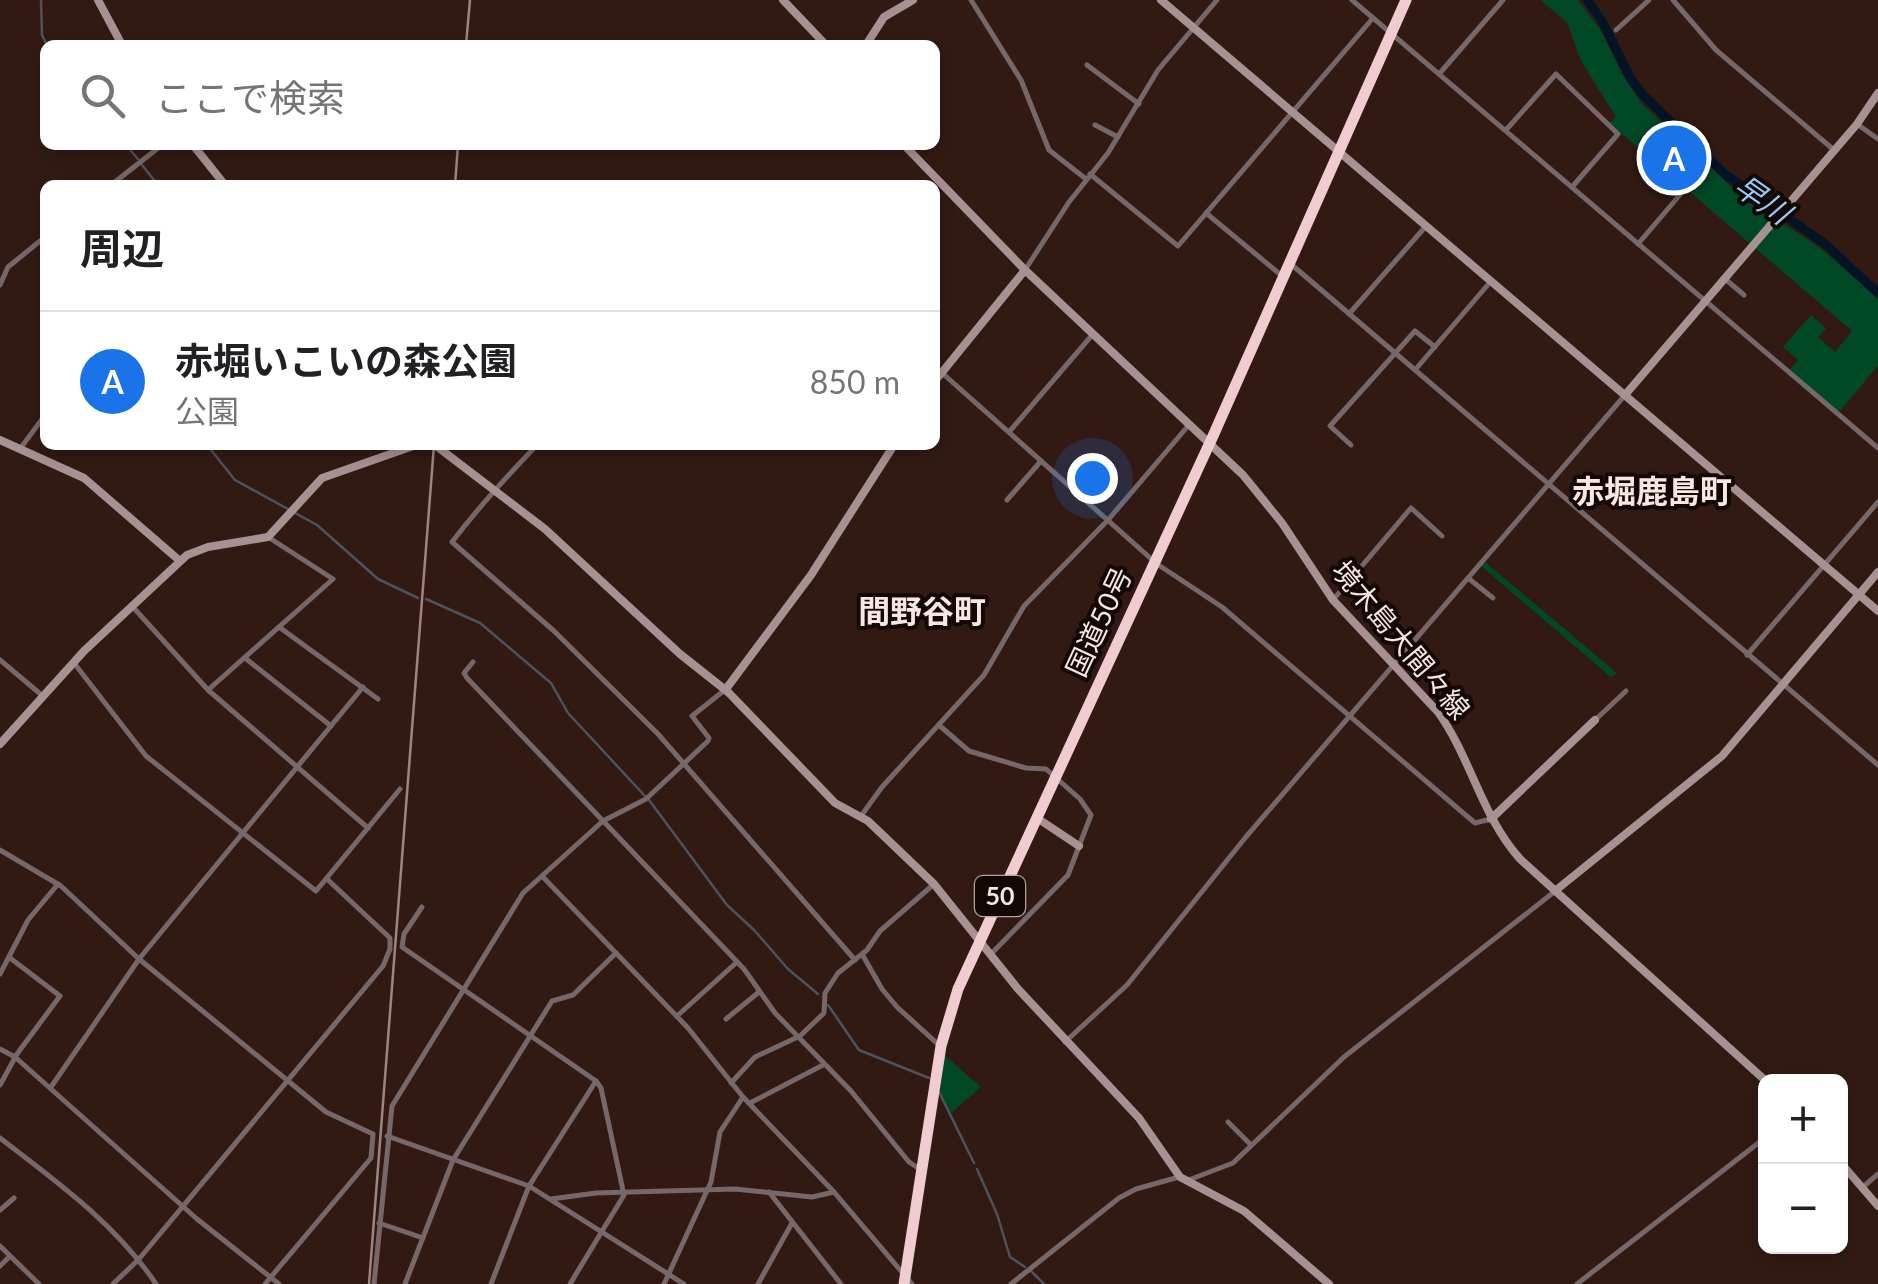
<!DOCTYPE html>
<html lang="ja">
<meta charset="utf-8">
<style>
:root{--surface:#fff;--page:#f6f6f6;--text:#202124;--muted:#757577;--line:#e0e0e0;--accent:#1a73e8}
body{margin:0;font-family:Lato,"Noto Sans JP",sans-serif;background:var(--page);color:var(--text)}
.controls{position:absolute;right:30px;bottom:30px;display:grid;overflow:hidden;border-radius:15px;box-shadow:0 5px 15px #0003}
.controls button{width:90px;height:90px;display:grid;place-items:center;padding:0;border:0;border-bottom:2px solid var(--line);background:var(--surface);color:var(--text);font:50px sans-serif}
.you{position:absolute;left:1092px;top:478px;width:35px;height:35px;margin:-25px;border:8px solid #fff;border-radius:50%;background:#1a73e8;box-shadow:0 0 0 15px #1a73e833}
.badge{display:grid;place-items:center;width:65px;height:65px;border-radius:50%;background:var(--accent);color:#fff;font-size:32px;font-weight:700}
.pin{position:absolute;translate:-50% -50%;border:5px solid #fff;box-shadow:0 2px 10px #0006}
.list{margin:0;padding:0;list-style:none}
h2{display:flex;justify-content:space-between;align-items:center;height:130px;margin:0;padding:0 40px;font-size:42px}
h2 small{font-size:32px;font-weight:400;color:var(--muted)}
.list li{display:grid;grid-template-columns:65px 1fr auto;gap:30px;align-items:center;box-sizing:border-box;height:140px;padding:0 40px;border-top:2px solid var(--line)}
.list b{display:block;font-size:38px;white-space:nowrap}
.list p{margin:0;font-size:32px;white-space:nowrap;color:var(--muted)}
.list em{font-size:32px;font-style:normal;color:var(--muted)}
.icon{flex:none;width:55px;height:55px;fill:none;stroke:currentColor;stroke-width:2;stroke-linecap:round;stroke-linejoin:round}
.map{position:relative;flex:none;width:1878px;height:1284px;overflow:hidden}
.search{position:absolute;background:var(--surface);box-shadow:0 5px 15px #0003;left:40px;top:40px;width:900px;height:110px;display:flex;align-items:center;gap:25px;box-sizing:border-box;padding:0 35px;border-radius:15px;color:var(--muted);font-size:38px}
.panel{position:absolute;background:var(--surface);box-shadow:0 5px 15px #0003;left:40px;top:180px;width:900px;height:270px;border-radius:15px}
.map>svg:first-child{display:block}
.green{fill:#014827}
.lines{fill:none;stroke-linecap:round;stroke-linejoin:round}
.stream{stroke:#4c535e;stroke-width:2.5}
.river{stroke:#021426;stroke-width:9}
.street{stroke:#76686a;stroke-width:5}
.secondary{stroke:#a79193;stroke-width:8}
.highway{stroke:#f0ccd1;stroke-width:11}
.rail{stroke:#9b8780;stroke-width:2.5}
.labels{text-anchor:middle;stroke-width:8;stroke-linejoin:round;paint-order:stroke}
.shield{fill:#120805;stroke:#b3a49f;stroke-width:2.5}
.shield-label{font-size:25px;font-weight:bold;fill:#f8e7e1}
.street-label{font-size:28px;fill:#f8e7e1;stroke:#120805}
.water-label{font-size:30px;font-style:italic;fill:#99c9fa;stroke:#120805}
.quarter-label{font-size:32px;font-weight:bold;fill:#f8e7e1;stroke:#120805}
</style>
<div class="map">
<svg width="1878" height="1284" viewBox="0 0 1878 1284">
<rect width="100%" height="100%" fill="#321a12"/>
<g class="green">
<path d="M1540 0H1578L1601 31 1622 74 1641 103 1737 192 1824 251 1878 299V366L1839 412 1789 371 1798 360 1783 347 1811 315 1826 328 1818 337 1835 352 1852 331 1609 123 1616 117 1581 61 1567 22Z"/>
<path d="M1485 562 1617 673 1611 677 1481 566Z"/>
<path d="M944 1055 981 1087 951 1113 940 1093Z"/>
</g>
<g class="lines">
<g class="stream">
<path d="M41 0 42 35 47 45"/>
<path d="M126 145 138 159"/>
<path d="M142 165 158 185"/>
<path d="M207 445 235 480 317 525 378 579 418 598"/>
<path d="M426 599 480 623 551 683 568 713 645 796"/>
<path d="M649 800 727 905 754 930 788 969 818 994"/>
<path d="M828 1005 859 1050 929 1078"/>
<path d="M939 1092 974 1163"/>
<path d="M977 1169 997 1214 1010 1257 1025 1267"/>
<path d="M1031 1271 1044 1284"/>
</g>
<path class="river" d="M1587 0 1602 21 1631 79 1644 96 1726 175 1824 243 1878 293"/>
<g class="street">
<path d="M971 0 1021 80 1049 150 1086 179"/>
<path d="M1352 0 1878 448"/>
<path d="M1673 0 1716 50 1834 150"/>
<path d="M1616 30 1649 0"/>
<path d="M1087 65 1139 104"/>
<path d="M1440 73 1503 0"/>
<path d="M1857 124 1878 139"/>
<path d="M1095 125 1118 137"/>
<path d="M1506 130 1556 74 1618 134 1572 187"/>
<path d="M1090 174 1178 246 1373 18"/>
<path d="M111 185 162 145"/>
<path d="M1206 213 1281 275"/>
<path d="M1638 244 1684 190"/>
<path d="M1292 265 1878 765"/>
<path d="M1025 270 1069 202 1108 153 1158 70 1217 0"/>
<path d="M1724 278 1744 295"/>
<path d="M0 285 8 267 45 237"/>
<path d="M1349 314 1426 226"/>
<path d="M1415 370 1491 281"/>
<path d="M941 372 1157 564 1222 607 1475 823 1491 819"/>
<path d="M1009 432 1093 334"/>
<path d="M537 445C507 476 478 508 452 542L554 631 658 734 855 960"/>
<path d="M1351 445 1330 426 1415 331 1435 347"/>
<path d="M20 449 45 415"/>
<path d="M1007 500 1041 461"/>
<path d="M1468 578 1493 598"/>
<path d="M1333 600 1411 508 1442 536"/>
<path d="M132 606 208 690 368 828"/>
<path d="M279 627 378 699"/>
<path d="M1747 655 1878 502"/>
<path d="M245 658 331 726"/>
<path d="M0 660 44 697"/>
<path d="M473 662 464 673 467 678 744 969 775 1013 851 1091 909 1162 921 1170"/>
<path d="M74 663 146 756 316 891 400 789"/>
<path d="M208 690 333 579 268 537"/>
<path d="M1595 720 1626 691"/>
<path d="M940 726 969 751 1026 768 1046 769 1080 799 1091 815 1068 875 990 955"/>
<path d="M861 816 882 787 984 675 1024 606 1108 520 1188 426"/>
<path d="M0 850 61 886 139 959 326 1112 373 1134 371 1158 265 1284"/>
<path d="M542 876 688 1028 743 1097 834 1192 912 1284"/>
<path d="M422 907 404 934 402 947 596 1081 601 1088 624 1195 570 1284"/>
<path d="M862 954 882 989 897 1007 940 1046"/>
<path d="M0 974 28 920 58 884"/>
<path d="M677 1016 737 962"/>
<path d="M726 1019 759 992"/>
<path d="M1065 1042 1127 985 1245 838 1625 395"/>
<path d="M0 1049 15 1057 197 1219 279 1284"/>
<path d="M731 1083 755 1057 800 1036 824 1013 825 993 838 973 867 950 880 931 934 884"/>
<path d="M0 1085 17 1054 60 996 10 958"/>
<path d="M51 1087 139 959 363 687"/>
<path d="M750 1103 823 1065"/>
<path d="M1228 1122 1251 1145"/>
<path d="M387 1136 529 1186 684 1284"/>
<path d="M0 1138C56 1181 116 1224 156 1284"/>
<path d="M1186 1181 1233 1163 1344 1057 1554 892"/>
<path d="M1863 1187 1878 1174"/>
<path d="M769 1192 841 1284"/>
<path d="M551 1199 596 1193 735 1189 812 1197 834 1192"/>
<path d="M0 1210 14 1198"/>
<path d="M379 1223 423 1238"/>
<path d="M0 1246 39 1284"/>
<path d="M0 1266 10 1256"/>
<path d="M113 1284 139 1259 383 966 390 949V938L327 879"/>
<path d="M374 1284 392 1106 523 893 603 821 646 799 708 741 709 738 692 716 726 689"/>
<path d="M405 1284 453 1160 552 1001 573 995 616 953"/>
<path d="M491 1284 529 1186 596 1081"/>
<path d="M664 1284 711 1182 720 1132 743 1097"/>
<path d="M758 1284 792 1223"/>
<path d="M1011 1284 1119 1198 1136 1189 1179 1177"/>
<path d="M1577 1284 1766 1137"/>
</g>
<g class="secondary">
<path d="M98 0 122 45"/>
<path d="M783 0 826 45"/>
<path d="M1161 0 1878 611"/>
<path d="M866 45 884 17 913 0"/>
<path d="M193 145 225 185"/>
<path d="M904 145 1025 270 1243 475 1282 523 1333 600 1438 712C1471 758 1481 815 1520 859L1767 1082"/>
<path d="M935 381 1025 270"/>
<path d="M1625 395 1857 124 1878 93"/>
<path d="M0 440 84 478 180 561"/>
<path d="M435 445 545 529 680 654 728 692 835 803 868 821 934 884 1018 989 1139 1118 1180 1177 1244 1211 1329 1284"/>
<path d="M726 689 811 575 894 445"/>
<path d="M0 744 84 651 187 555 208 547 268 537 322 478 416 445"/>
<path d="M1037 818 1079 846"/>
<path d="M1491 819 1595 720"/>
<path d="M1555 891 1722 756 1878 572"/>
<path d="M1840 1162 1878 1206"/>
</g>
<path class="highway" d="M904 1284 941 1046 958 989 1213 436 1406 0"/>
<g class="rail">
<path d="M466 45 470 0"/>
<path d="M455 185 458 145"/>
<path d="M369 1284 434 445"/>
</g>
</g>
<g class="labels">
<rect class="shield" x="975" y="876" width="50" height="40" rx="8"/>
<g class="shield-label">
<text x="1000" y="905">50</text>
</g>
<g class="street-label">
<text transform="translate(1099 622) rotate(-65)" y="10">国道50号</text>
<text transform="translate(1401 640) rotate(50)" y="10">境木島大間々線</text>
</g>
<g class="water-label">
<text transform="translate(1762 200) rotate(35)" y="10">早川</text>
</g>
<g class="quarter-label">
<text x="1652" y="503">赤堀鹿島町</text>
<text x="922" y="623">間野谷町</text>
</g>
</g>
</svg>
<div class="controls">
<button>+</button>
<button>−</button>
</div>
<div class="you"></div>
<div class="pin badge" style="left:1674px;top:158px">A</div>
<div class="search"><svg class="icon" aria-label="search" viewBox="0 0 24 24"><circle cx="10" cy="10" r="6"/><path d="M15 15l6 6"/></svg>ここで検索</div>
<section class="panel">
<h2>周辺<small></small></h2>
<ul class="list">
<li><span class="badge">A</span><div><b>赤堀いこいの森公園</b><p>公園</p></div><em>850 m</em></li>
</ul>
</section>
</div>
